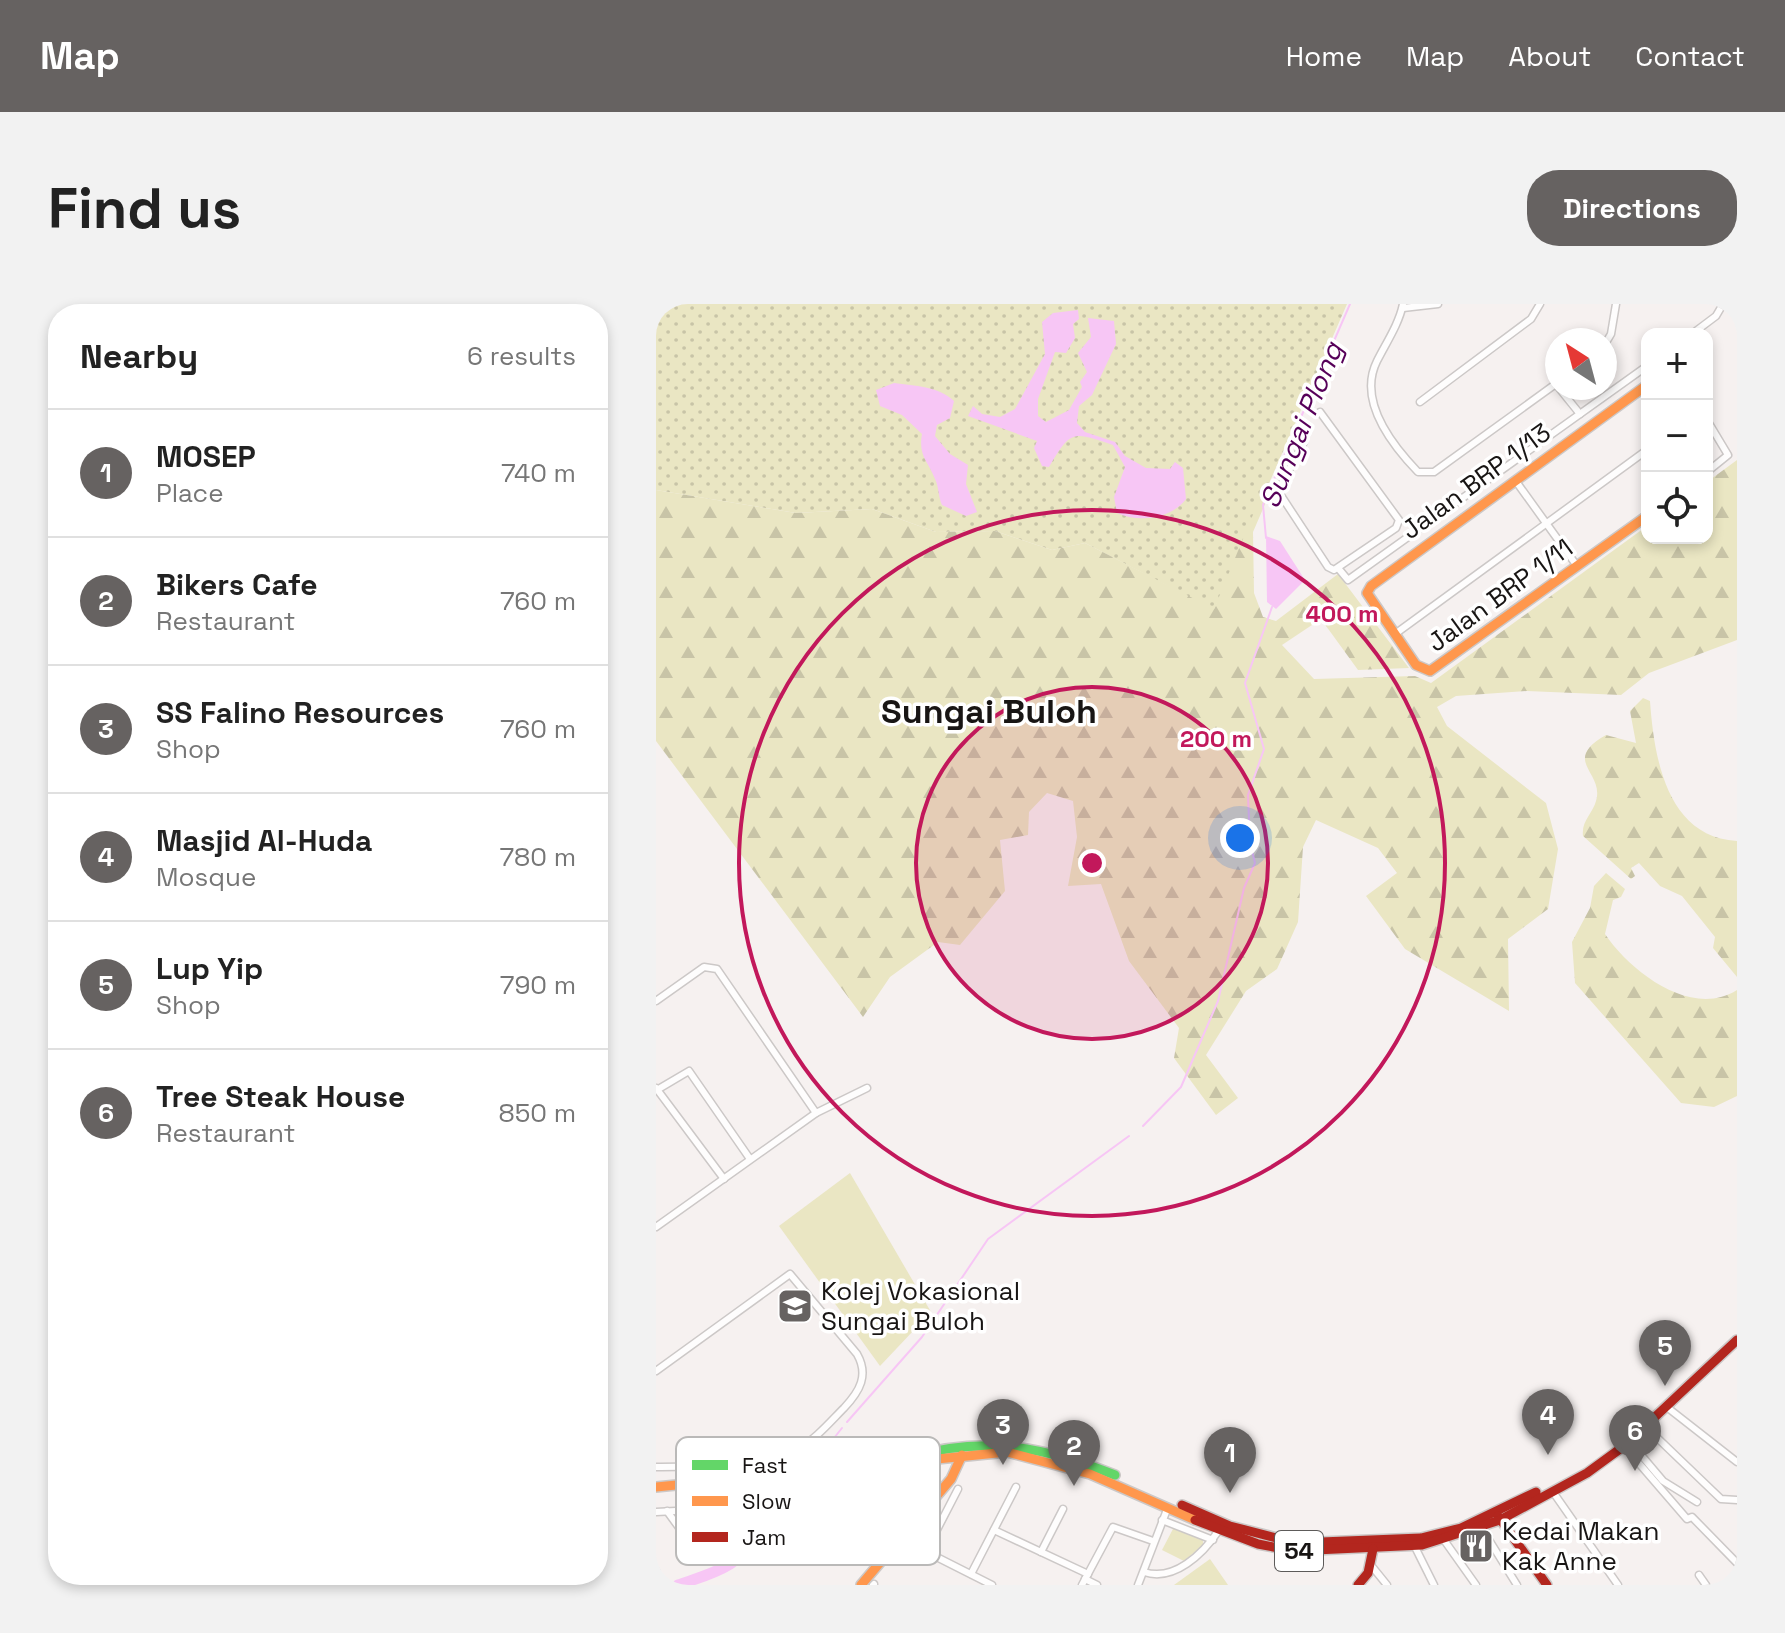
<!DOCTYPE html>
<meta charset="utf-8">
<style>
:root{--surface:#fff;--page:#f2f2f2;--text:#222;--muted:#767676;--line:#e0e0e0;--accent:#666261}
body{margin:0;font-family:"Space Grotesk",sans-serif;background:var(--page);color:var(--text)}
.controls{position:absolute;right:24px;top:24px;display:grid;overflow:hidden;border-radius:16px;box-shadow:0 4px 12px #0003}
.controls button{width:72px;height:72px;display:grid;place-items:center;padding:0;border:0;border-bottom:2px solid var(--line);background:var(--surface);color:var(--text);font:40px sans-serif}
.compass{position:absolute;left:889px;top:24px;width:72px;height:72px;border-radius:50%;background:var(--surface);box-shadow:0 4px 12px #0003;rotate:324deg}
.you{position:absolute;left:584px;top:534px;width:28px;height:28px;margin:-20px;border:6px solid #fff;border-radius:50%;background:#1a73e8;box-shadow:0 0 0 12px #1a73e833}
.badge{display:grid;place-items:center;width:52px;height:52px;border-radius:50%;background:var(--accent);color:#fff;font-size:26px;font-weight:700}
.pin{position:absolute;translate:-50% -66px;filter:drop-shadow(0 2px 4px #0008)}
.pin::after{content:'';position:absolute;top:42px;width:28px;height:24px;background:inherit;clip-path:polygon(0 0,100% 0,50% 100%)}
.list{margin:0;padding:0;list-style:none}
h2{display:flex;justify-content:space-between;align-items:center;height:104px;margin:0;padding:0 32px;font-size:34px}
h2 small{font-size:26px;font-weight:400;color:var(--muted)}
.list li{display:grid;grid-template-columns:52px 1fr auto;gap:24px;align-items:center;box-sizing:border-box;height:128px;padding:0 32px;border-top:2px solid var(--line)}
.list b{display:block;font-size:30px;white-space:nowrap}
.list p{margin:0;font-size:26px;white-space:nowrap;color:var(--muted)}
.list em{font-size:26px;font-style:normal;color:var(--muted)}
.icon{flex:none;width:44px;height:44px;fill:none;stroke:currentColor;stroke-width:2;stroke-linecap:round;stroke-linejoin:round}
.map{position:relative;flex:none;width:1081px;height:1281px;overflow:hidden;border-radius:32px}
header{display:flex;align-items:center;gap:48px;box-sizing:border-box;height:112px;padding:0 40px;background:var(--accent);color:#fff}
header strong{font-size:38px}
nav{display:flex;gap:44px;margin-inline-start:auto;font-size:28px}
.intro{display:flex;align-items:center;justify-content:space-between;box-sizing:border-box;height:192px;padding:0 48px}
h1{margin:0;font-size:56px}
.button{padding:20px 36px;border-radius:32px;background:var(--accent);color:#fff;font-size:28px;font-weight:700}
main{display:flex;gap:48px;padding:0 48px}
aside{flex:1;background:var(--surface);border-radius:32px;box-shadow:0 4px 12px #0003}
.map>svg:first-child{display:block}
.grass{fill:url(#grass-dots)}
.forest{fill:url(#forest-firs)}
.green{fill:#eae6c3}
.water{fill:#f7c6f5}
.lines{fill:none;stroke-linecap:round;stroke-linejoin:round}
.stream{stroke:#f7c6f5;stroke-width:2}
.river{stroke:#f7c6f5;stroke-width:11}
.street-casing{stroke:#ccc8c7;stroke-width:9}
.fast-casing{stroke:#ccc8c7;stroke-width:12}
.slow-casing{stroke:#ccc8c7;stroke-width:12}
.jam-casing{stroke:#ccc8c7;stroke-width:12}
.street{stroke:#fefdfd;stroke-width:6}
.fast{stroke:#63d668;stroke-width:9}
.slow{stroke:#ff974d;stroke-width:9}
.jam{stroke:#b3261e;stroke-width:9}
.ring{fill:none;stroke:#c2185b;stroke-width:4}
.labels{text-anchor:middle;stroke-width:7;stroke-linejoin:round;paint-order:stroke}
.shield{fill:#fff;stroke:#5d5b5a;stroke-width:2}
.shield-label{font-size:24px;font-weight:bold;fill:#181514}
.street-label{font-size:26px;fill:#181514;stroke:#fff}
.poi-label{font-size:26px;fill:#181514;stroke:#fff;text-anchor:start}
.water-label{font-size:28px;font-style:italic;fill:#560059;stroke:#fff}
.district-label{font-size:34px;font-weight:bold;fill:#181514;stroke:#fff}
.key{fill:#fff;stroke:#bab9b8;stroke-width:2}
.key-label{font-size:22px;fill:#181514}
.centre{fill:#c2185b;stroke:#fff;stroke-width:4}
.ring-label{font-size:24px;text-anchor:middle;font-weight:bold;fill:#c2185b;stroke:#fff;stroke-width:7;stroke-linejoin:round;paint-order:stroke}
</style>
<header>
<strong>Map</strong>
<nav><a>Home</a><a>Map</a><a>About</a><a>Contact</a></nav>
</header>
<div class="intro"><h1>Find us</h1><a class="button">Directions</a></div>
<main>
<aside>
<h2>Nearby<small>6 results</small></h2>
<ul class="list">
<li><span class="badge">1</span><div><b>MOSEP</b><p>Place</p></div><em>740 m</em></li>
<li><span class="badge">2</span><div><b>Bikers Cafe</b><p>Restaurant</p></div><em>760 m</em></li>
<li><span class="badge">3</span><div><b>SS Falino Resources</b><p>Shop</p></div><em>760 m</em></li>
<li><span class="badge">4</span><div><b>Masjid Al-Huda</b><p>Mosque</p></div><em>780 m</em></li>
<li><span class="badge">5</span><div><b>Lup Yip</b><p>Shop</p></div><em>790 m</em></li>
<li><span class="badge">6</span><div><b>Tree Steak House</b><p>Restaurant</p></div><em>850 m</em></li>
</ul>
</aside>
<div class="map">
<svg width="1081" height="1281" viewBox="0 0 1081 1281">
<defs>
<pattern id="grass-dots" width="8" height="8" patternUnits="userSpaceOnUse" patternTransform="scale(2)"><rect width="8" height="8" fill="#eae6c3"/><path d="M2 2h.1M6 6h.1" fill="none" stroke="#c8c4a7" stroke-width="1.8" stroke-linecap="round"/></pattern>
<pattern id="forest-firs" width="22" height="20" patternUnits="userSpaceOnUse" patternTransform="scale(2)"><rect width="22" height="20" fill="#eae6c3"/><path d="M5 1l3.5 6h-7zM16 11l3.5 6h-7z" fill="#c8c4a7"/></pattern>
</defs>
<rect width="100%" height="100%" fill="#f6f1f0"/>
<path class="grass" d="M0 0H691L558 306 429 239 396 246 339 227 280 228 216 205 140 209 0 186Z"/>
<g class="forest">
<path d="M1081 156V336L993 369 965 391 871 387 800 392 781 403 791 422 890 499 902 545 892 605 852 635 853 707 749 645 710 592 741 569 722 544 660 516 647 543 642 618 621 665 590 687 550 751 582 794 560 811 518 754 523 724 473 657 445 580 412 582 421 533 417 497 391 489 373 508 372 531 344 536 349 587 304 641 282 638 234 673 207 713 0 437V186L140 209 216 205 280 228 339 227 396 246 429 239 558 305 608 184 613 191 597 228 598 289 607 313 620 317 682 270 753 364 702 366 665 315 626 341 658 375 759 372 775 379 991 222V234H1051V178Z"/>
<path d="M987 394 994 397C998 452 1010 533 1081 537V673L1057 644 1059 633 1026 592 1004 582 983 559 975 564 979 572 975 575 927 532C925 517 937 509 940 497 949 468 904 457 950 431L980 439 974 407Z"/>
<path d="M950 569 969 585 965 593 957 596 949 630C974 667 1035 715 1081 686V792L1058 803 1025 799 919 679 916 638 934 604 938 582Z"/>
</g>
<g class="green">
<path d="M194 869 275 1008 224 1062 123 922Z"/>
<path d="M518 1223 547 1235V1241L528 1257 506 1246Z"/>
<path d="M554 1255 572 1281H518Z"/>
</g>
<g class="water">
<path d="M422 6 423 15 417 20 419 34 410 49 399 48 382 95V112L390 118 413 106 426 83 424 78 431 68 422 49 435 33 432 14 458 17 460 40 436 91 423 102 421 119 429 128 459 138 469 152 490 164 514 165 519 158 527 164 530 195C515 215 483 219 461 209L458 193 469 163 457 141C416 127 415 126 393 163L386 162 378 144 381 137 312 112 317 102 326 110 344 113 359 105 389 50 386 18 397 9Z"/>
<path d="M238 79C259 82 282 82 298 97L294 114 281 121 279 132 294 150 312 161 310 180 321 208 310 212 286 201C282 192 283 183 279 175 272 157 262 152 266 130L246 111 224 102 220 86Z"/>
<path d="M610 232 624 237 649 276 620 305 611 298Z"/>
</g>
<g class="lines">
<g class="stream">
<path d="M610 234 607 201 694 0"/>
<path d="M487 822 525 783 562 697 588 584 599 559 594 539 592 491 608 445 589 379 616 303"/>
<path d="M191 1118 266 1033 332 935 473 832"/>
<path d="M173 1157 174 1139 186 1124"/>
</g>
<path class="river" d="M22 1281C39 1275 58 1270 74 1260 85 1253 96 1241 109 1235 137 1220 181 1227 185 1185L179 1176"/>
<defs>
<g id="street">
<path d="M747 0C743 20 730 39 721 57 701 97 736 141 762 168H778L901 79"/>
<path d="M747 4 782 0"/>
<path d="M1036 30 1060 12 1067 0"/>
<path d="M949 40 955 30 960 0"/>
<path d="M903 84 924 110"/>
<path d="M764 98 875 15 884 0"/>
<path d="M1051 116 1072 151 1051 168"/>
<path d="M648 138 622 187 672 263 678 266 740 224 743 216 664 108"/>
<path d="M859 176 921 262"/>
<path d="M682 264 692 276 991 62"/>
<path d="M739 330 991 146"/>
<path d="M0 697 48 663 61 665 160 809"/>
<path d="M0 784 68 875"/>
<path d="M1 786 33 767 94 855"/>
<path d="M0 923 160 809 211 784"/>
<path d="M0 1067 134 970 201 1050C213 1071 204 1087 188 1104 174 1118 158 1137 141 1145 101 1166 44 1162 0 1163"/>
<path d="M1012 1104 1081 1158"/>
<path d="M991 1124 1065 1195 1081 1196"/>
<path d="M974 1138 1007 1177 1041 1198"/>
<path d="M968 1142 1031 1215 1036 1213 1081 1259"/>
<path d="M145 1144 148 1168"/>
<path d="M131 1150 135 1172"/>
<path d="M897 1188 962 1281"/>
<path d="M11 1207 40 1247"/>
<path d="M0 1208 39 1206"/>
<path d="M506 1216 557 1236"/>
<path d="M825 1223 861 1281"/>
<path d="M338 1226 432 1270"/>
<path d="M245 1235 336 1281"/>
<path d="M788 1236 820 1281"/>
<path d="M758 1241 778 1281"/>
<path d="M270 1247 302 1185"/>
<path d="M385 1248 407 1205"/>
<path d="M714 1260 731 1281"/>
<path d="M0 1267V1268"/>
<path d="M488 1268C518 1278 547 1250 563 1226"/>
<path d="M315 1270 360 1183"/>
<path d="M1043 1271 1050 1281"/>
<path d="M429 1275 441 1281"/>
<path d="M217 1281 218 1280"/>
<path d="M426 1281 457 1223 497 1237"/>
<path d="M482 1281 512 1203"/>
</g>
<path id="fast" d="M255 1153C328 1131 390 1143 459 1171"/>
<g id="slow">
<path d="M991 81 715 282 711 289 760 361 774 367 991 212"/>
<path d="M0 1183 351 1148 434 1170 539 1216"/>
<path d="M205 1281 295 1175 306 1151"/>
</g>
<g id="jam">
<path d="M526 1201 574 1222 640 1239 765 1234 805 1224 880 1188"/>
<path d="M842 1212 891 1281"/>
<path d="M539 1216 602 1240 638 1247 766 1241 844 1216 931 1169 968 1142 1081 1036"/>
<path d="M702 1281 712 1269 717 1245"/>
</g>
</defs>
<use href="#street" class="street-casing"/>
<use href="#fast" class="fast-casing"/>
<use href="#slow" class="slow-casing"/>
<use href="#jam" class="jam-casing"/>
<use href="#street" class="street"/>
<use href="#fast" class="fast"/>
<use href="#slow" class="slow"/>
<use href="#jam" class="jam"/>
</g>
<circle cx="436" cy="559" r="176" fill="#c2185b" fill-opacity=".12"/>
<g class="ring">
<circle cx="436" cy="559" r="176"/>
<circle cx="436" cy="559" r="353"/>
</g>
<defs>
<symbol id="university-square" viewBox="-11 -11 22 22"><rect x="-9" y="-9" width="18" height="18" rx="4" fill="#666261" stroke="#fff"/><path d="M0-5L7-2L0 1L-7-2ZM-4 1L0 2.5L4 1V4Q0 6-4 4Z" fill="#fff"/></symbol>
<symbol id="restaurant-square" viewBox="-11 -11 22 22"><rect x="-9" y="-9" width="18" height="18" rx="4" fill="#666261" stroke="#fff"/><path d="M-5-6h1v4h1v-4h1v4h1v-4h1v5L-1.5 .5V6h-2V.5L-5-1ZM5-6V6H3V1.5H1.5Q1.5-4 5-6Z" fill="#fff"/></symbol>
</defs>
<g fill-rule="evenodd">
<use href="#university-square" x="119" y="982" width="40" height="40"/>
<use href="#restaurant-square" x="800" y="1222" width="40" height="40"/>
</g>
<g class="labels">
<rect class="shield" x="619" y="1227" width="48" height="40" rx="6"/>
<g class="shield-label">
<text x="643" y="1255">54</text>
</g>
<g class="street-label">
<text transform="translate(820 177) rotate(-36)" y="9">Jalan BRP 1/13</text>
<text transform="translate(844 291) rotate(-36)" y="9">Jalan BRP 1/11</text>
</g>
<g class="poi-label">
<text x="165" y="996">Kolej Vokasional<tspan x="165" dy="30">Sungai Buloh</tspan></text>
<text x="846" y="1236">Kedai Makan<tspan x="846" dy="30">Kak Anne</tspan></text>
</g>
<g class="water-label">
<text transform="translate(645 121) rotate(-68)" y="10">Sungai Plong</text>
</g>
<g class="district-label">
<text x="333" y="419">Sungai Buloh</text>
</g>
</g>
<rect x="20" y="1133" width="264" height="128" rx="12" class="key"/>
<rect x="36" y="1156" width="36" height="10" fill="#63d668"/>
<rect x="36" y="1192" width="36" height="10" fill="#ff974d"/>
<rect x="36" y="1228" width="36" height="10" fill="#b3261e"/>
<g class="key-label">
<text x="86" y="1169">Fast</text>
<text x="86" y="1205">Slow</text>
<text x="86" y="1241">Jam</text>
</g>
<circle cx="436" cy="559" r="12" class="centre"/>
<g class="ring-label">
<text x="686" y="318">400 m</text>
<text x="560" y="443">200 m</text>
</g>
</svg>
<div class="controls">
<button>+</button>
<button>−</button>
<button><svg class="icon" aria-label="locate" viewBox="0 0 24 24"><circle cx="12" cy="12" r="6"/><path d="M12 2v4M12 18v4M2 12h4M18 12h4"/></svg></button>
</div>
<svg class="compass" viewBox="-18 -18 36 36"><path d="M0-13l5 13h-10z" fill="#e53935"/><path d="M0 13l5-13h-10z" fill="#767676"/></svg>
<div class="you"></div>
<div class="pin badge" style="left:574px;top:1189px">1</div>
<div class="pin badge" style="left:418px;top:1182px">2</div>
<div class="pin badge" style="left:347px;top:1161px">3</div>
<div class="pin badge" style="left:892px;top:1151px">4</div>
<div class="pin badge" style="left:1009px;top:1082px">5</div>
<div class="pin badge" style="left:979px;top:1167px">6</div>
</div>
</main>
